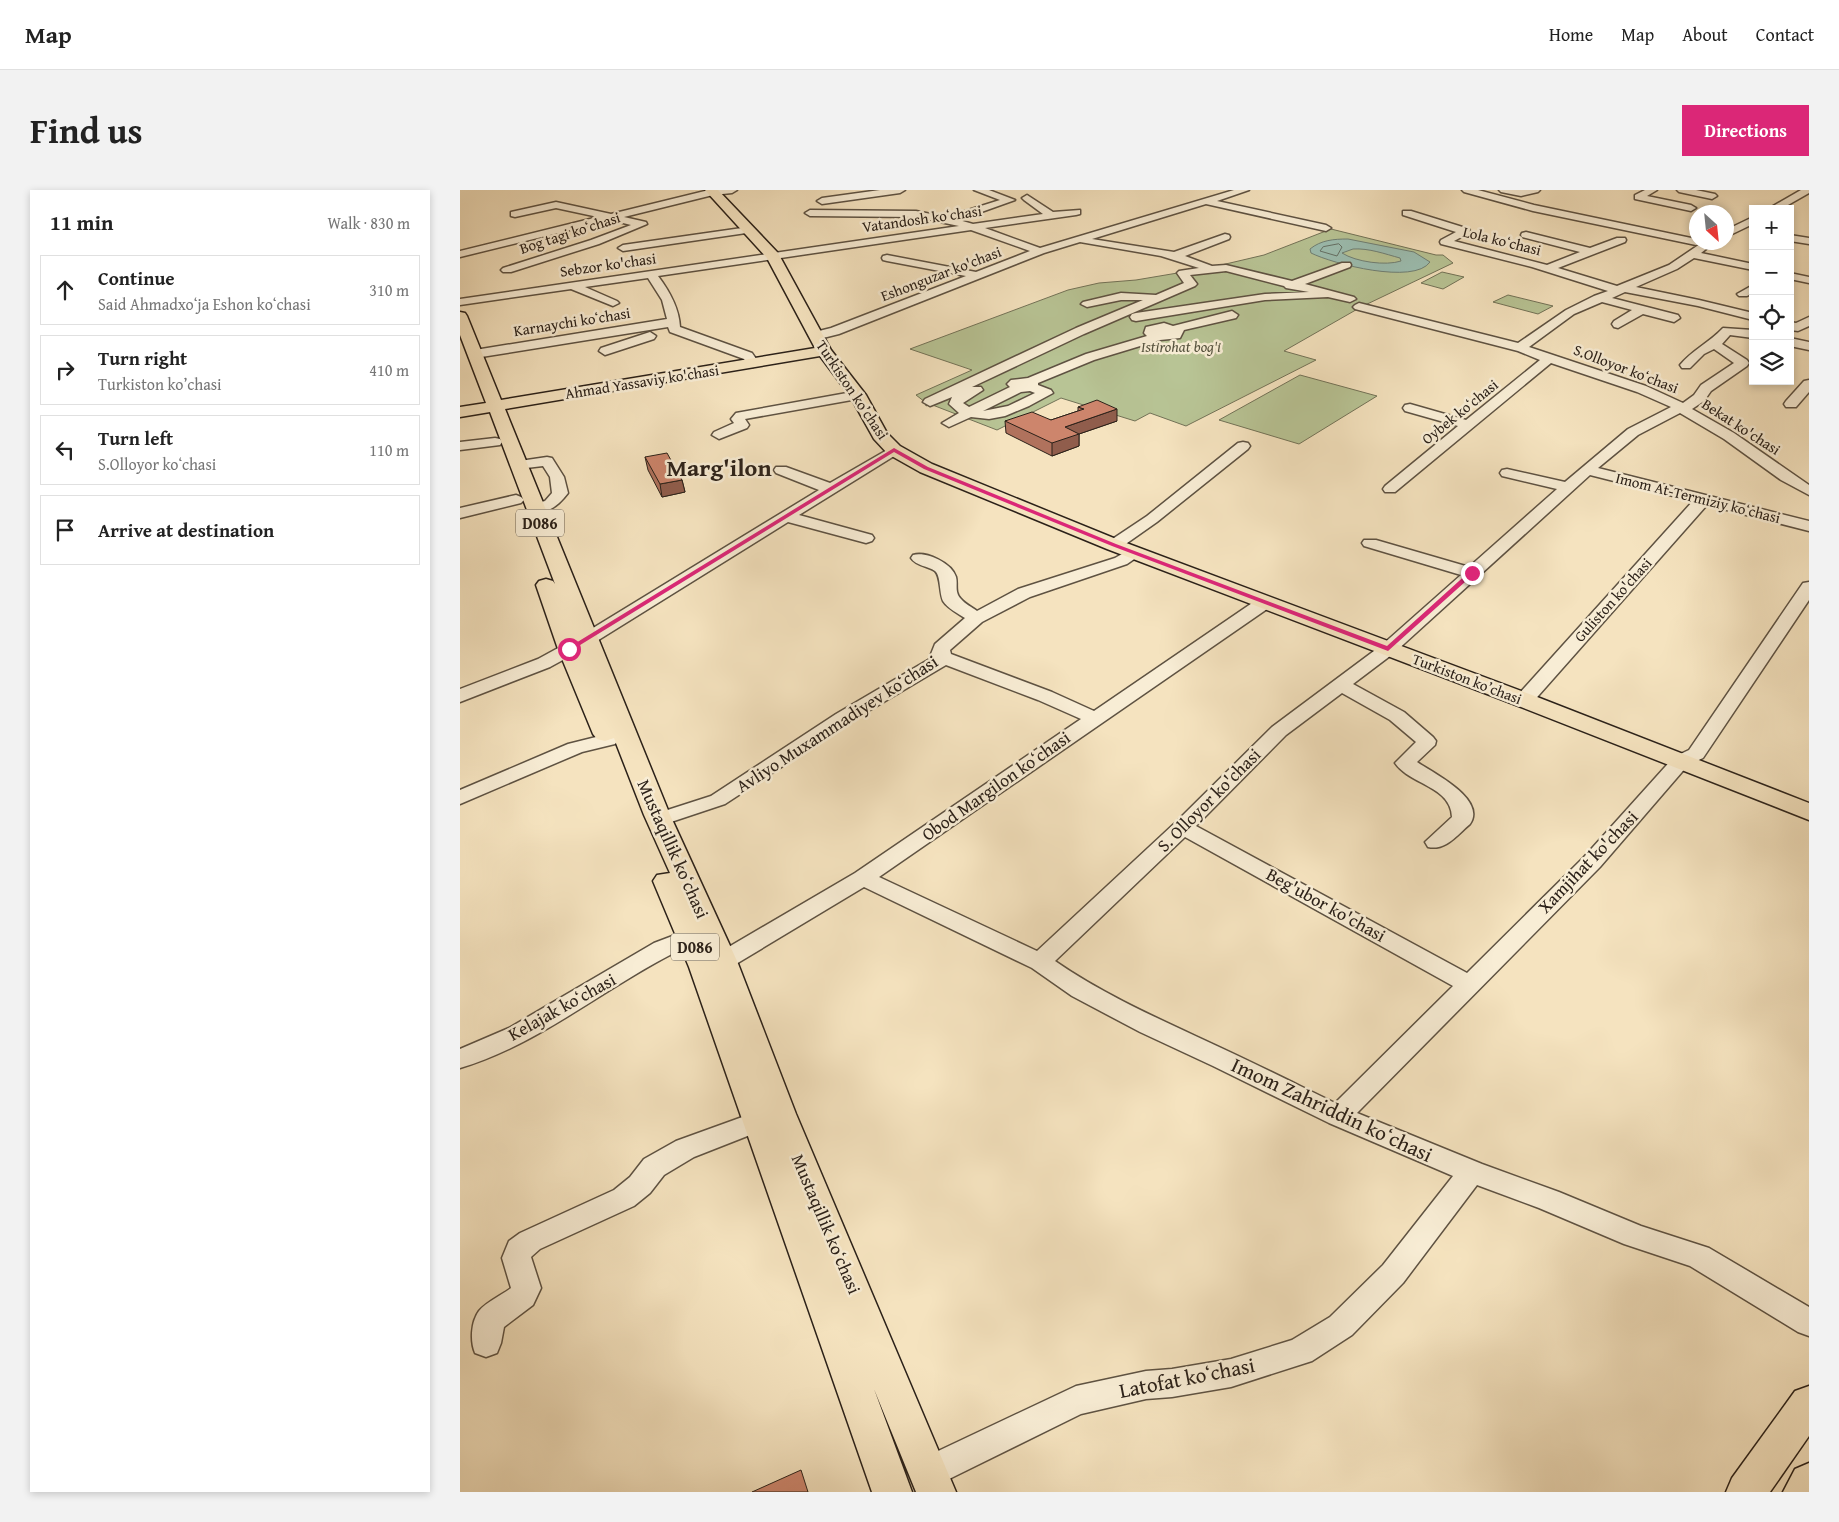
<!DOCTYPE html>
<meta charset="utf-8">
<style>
:root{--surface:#fff;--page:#f2f2f2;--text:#222;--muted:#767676;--line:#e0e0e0;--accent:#db2777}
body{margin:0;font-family:"Gentium Book Plus",serif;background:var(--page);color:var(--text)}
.controls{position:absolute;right:15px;top:15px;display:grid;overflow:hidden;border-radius:0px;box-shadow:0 2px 8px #0003}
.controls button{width:45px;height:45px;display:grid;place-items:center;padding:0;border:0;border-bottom:1px solid var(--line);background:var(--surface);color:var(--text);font:25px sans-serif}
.compass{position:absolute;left:1229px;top:15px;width:45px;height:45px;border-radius:50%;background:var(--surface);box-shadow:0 2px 8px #0003;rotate:153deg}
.stop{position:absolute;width:15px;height:15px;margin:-11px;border:4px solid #db2777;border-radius:50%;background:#fff}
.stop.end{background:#db2777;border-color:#fff;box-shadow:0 1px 5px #0008}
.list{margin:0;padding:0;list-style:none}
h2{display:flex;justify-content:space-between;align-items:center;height:65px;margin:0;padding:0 20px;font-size:21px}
h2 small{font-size:16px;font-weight:400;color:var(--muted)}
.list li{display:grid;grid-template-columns:32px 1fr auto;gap:15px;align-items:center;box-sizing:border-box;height:70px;margin:0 10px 10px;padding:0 10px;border:1px solid var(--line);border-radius:0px}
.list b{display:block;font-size:19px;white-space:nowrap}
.list p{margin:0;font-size:16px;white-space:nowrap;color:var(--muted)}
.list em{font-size:16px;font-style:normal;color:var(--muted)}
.icon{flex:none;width:28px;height:28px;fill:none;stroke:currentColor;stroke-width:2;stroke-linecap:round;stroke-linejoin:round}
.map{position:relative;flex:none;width:1349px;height:1302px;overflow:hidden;border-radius:0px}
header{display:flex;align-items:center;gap:30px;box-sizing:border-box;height:70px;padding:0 25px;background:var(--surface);border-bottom:1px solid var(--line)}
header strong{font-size:24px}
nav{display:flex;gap:28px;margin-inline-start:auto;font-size:18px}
.intro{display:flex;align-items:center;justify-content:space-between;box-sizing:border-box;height:120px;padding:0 30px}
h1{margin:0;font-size:35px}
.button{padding:12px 22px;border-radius:0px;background:var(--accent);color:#fff;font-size:18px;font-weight:700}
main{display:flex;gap:30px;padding:0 30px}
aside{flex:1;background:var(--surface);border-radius:0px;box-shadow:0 2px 8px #0003}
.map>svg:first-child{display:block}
.green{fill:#b8c495;stroke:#727257}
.water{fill:#9cbeb1;stroke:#6f7f74;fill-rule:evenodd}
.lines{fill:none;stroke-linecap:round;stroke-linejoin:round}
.shore{stroke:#647065;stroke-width:1}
.minor-casing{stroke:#5e5242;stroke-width:3}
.major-casing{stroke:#2b2119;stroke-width:3}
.minor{fill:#f8edd5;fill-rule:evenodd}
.major{fill:#f5e3bf;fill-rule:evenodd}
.wall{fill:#b0725d;stroke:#2b2119}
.shaded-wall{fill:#905d4c;stroke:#2b2119}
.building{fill:#cd856c;stroke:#2b2119}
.route{fill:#db2777}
.labels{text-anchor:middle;stroke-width:5;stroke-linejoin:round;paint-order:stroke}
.far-street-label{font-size:15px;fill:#2b2119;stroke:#f8edd5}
.far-park-label{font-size:15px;font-style:italic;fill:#55523e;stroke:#f8edd5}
.shield{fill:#f8edd5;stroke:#685e51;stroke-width:1}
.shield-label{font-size:16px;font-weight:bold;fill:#2b2119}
.street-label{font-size:18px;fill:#2b2119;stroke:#f8edd5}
.near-street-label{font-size:21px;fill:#2b2119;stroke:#f8edd5}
.far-town-label{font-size:24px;font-weight:bold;fill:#2b2119;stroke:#f8edd5}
</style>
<header>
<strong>Map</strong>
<nav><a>Home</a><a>Map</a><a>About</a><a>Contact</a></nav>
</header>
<div class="intro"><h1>Find us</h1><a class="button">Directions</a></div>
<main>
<aside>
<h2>11 min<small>Walk · 830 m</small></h2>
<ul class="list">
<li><svg class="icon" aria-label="ahead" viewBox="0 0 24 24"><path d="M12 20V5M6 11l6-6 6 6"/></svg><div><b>Continue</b><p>Said Ahmadxoʻja Eshon koʻchasi</p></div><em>310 m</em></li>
<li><svg class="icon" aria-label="right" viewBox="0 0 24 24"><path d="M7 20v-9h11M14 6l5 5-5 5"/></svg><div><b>Turn right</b><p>Turkiston ko’chasi</p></div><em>410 m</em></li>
<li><svg class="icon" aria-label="left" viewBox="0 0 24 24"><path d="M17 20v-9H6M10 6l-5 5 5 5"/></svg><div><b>Turn left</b><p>S.Olloyor koʻchasi</p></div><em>110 m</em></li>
<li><svg class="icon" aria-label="arrive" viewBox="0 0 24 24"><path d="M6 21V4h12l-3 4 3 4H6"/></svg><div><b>Arrive at destination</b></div></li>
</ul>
</aside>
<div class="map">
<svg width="1349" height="1302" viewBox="0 0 1349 1302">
<rect width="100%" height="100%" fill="#f5e3bf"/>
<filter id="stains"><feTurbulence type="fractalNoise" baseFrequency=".004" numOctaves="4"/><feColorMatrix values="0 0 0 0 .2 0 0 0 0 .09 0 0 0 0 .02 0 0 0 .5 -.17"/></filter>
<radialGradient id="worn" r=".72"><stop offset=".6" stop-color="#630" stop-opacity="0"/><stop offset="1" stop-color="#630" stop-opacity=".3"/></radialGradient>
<g class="green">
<path d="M871 39 976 65H983L993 73 901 117 824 161 856 170 726 236 690 223 675 231 601 208 537 240 470 214 466 216 465 212 456 205 512 180 450 159 608 100 639 93 676 90 753 77 804 65Z"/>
<path d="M982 82 1004 87 983 99 961 93Z"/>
<path d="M1048 105 1093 116 1078 124 1033 112Z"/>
<path d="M840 185 917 206 839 254 759 230Z"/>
</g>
<path class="water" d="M888 49 954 62 970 72C954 95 873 74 851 63L850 59C861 50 874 49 888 49ZM893 59C909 58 925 64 940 68L941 71C926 76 896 72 882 63Z"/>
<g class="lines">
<path class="shore" d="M879 54 882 57 877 66 860 61 863 57Z"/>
<defs>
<g id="minor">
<path d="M249 0H277L272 3 253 5 164 27 186 32 187 34 139 54 51 82H43L41 80 43 78 131 50 171 35 151 30 0 67V61L138 27 96 18 55 27 51 26V22L96 12 151 24Z"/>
<path d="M420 0H445L440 3 362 14 357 11 362 8Z"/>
<path d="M514 0H529L555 10 499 30 513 34 583 24 564 10 562 8 567 5 593 22 620 20V24L616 25 525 38 580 58 774 0H789L757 11 866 35 871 38 866 41 746 14 632 49 714 62 765 44 769 45 770 47 769 49 725 66 752 76 766 75 832 91 882 73H890L891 75 890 77 845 94 894 107 896 109 890 112 868 107 805 110 676 131 672 130 670 127 672 124 676 123 805 104 849 102 826 98 824 96 766 81 730 85 737 94 735 96 624 144 512 197H521L523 200 503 213 509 217 550 197 547 194 551 190 568 188 626 164 687 146 684 143 686 137 704 133 713 136 772 121 778 125 776 128 724 140 720 148 700 150 634 170 578 193V195L591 200 593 203 569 216 545 226 529 229 511 227 489 237 482 233 499 223 489 214 492 207 470 216 463 212 465 209 616 138 683 110H661L627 117 621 114 623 112 661 103 696 105 724 93 717 83 719 81 739 78 701 66 620 52 584 63 379 144 355 150 349 146 351 143 371 138 506 86 427 71 423 70 422 68 423 66 427 65 516 82 570 61 511 40 198 86C210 102 219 118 220 137L292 163 299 173 293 177 289 176 284 169 210 142 208 137 15 168 9 164 15 160 207 129 202 110 188 88 125 97 157 111 159 113 153 116 111 99 0 115V109L499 36 456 27 350 26 345 23 350 20 456 21 486 27 540 10ZM570 201 575 203 548 216 523 221 561 202Z"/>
<path d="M1002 0H1018L1074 15 1236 49V52H1241L1240 54 1255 52 1241 63 1293 74V80L1234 68 1217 79 1176 97 1239 110 1293 123V130L1238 116 1165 102 1152 108 1218 125 1220 128 1214 132 1183 124 1158 138 1154 137 1152 134 1154 131 1172 120 1142 112 1114 124 1069 157 1186 196 1223 213 1234 205 1241 195 1274 173 1254 159 1244 164 1230 178H1222L1220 175C1232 160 1249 153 1263 138L1293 140V148L1270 145 1262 154 1287 170 1289 173 1287 176 1251 201 1244 211 1232 219 1274 243 1349 295V305L1321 290 1264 249 1220 223 1178 245 1138 278 1349 331V341L1247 315 1071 514 1064 516 1057 514 1055 510 1057 506 1233 311 1130 285 934 463 893 494 944 522 973 547 976 551 975 555 957 572C973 583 1027 609 1010 634 998 644 986 661 968 657L965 652 992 627C991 596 950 595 935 573L956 552 930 530 882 503 826 545 736 636 1007 783 1124 667 1214 567 1229 560 1343 393 1349 392V410L1243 568 1228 575 1140 677 897 923 1022 974 1099 1002 1181 1036 1249 1058 1349 1117V1146L1338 1142 1230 1076 1164 1054 1079 1018 1017 995 943 1093 892 1145 852 1171 771 1197 712 1207 686 1209 621 1224 481 1293 469 1298 457 1293 453 1282 457 1271 616 1196 686 1181 712 1179 771 1169 832 1150 870 1127 923 1075 993 986 869 933 753 876 680 842 612 806 572 778 404 697 271 777 249 783 241 781 237 775 241 769 255 765 395 683 621 529 578 510 486 475 390 532 265 614 199 636 192 635 189 630 192 625 251 606 376 524 473 467 471 464 475 454 505 428C499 424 487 418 483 411 479 402 481 386 475 381 468 376 456 376 451 368L453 365C466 361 492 373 496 387 498 394 494 402 501 409 505 414 512 417 517 421L558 399 655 368 669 360H681L683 363 667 374 570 407 522 432 490 460 491 464 592 502 634 521 798 409H810L812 413 810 417 419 687 577 761 716 632 812 537 922 455 1001 385 904 356 902 353 904 350H916L1009 377 1097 299 1042 286 1040 283 1042 280 1047 279 1105 292 1168 239 1211 217 1177 202 1091 173 935 302H925L923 299 925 296 998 236 945 221 943 218 945 215 950 214 1006 230 1080 170 1058 161 895 119 893 117 895 115 899 113 1058 153 1106 120 1134 106 1148 101 1072 77 981 54 980 52 981 50 996 42 943 25V21H951L1009 39 1010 41 1009 43 994 51 1087 75 1120 62 1062 47 1061 45 1062 43 1066 42 1130 58 1157 48H1165L1166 50 1165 52 1098 78 1157 96 1209 75 1240 54 1236 55 1073 21 1004 2ZM725 647 993 796 875 913C840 896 806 879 772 863 711 834 650 809 595 771Z"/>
<path d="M1039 0H1080L1078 2 1061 6 1041 2Z"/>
<path d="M1185 0H1197L1187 6 1231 15 1236 18 1231 21 1175 9V5Z"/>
<path d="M1217 0H1236L1255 4 1257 6 1252 9 1219 2Z"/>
<path d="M1341 0H1349V3L1321 19H1308Z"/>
<path d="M1293 27V34L1266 47V40Z"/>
<path d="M289 37 293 38 294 40 293 42 163 61 158 58 163 55Z"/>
<path d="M1330 45 1349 48V54L1330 51Z"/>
<path d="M1330 83 1349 87V93L1330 89Z"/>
<path d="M1293 95V103L1287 106H1279L1277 104Z"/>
<path d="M1349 127V136L1338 141 1330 140V132L1336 133Z"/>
<path d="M190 142 196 146 194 149 145 165 139 161 141 158Z"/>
<path d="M1330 148 1349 152V160L1330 156Z"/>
<path d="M1349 190V202L1336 217H1326L1324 214 1326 211 1344 191Z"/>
<path d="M398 201 403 202 405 205 403 208 285 229 289 235 287 238 259 249 252 245 254 242 274 233 271 229 276 223Z"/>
<path d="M35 248 40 249 42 252 40 255 0 260V252Z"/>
<path d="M783 252 788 253 790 256 788 259 697 332 660 358H648L646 355 648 352 687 326 778 253Z"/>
<path d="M434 256 439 257 441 260 439 263 339 325 412 345 414 348 412 351 406 353 328 332 132 454 90 477 0 512V499L78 469 120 446 359 300 316 283 314 280 316 277H326L370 293Z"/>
<path d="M87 267 92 268 104 287 108 303C98 316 87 325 70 321L67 318 70 315 85 311 92 303 90 287 83 276 58 279 53 278 51 275 53 272Z"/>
<path d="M56 305 61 307 64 310 61 313 0 328V318Z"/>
<path d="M148 544 155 546 158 550 155 554 122 562 0 614V600L108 554Z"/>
<path d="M231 739 239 741 242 747C236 758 220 759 210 765 139 802 77 855 0 878V859L49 838 194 753Z"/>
<path d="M299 921 308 924 312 931 308 938 234 967 204 985 190 1003 174 1016 80 1059 71 1067 81 1098 73 1115 44 1137 41 1153 37 1163 26 1167 15 1163C10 1151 11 1132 19 1121 26 1112 42 1105 51 1098L42 1068 49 1051 60 1043 154 1000 170 987 184 969 216 951Z"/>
</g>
<g id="major">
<path d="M245 0H258L318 63 371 160 406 205 427 243 440 256 472 274 661 351 1072 505 1349 613V630L1056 515 647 359 460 282 428 264 414 249 390 206 360 166 45 219 210 625 277 771 336 924 496 1302H456L414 1199 452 1302H412L229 777 193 691 197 685 210 683 184 625 154 548 145 551 137 549 133 544 98 459 76 395 79 391 86 389 93 391 95 394 30 222 0 227V217L26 213 0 145V122L5 123 7 126 41 210 355 158 307 68Z"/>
<path d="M1349 1196V1246L1310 1302H1266L1272 1288 1335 1201Z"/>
<path d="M1349 1273V1302H1323L1335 1279Z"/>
</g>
</defs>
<use href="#minor" class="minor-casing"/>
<use href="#major" class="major-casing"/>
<use href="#minor" class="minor"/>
<use href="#major" class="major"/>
</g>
<g class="wall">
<path d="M618 217 657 231 619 244V256L592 266 546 243 545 231 591 230 618 221Z"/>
<path d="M185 267 222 290 225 302 202 307 188 280Z"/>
</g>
<g class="shaded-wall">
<path d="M657 219V231L619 244V256L592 266V253L605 237Z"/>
<path d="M222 290 225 302 202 307 200 294Z"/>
</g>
<g class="building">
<path d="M637 210 657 219 605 237 619 244 592 253 545 231 572 222 591 230 624 219 618 217Z"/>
<path d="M207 263 222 290 200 294 185 267Z"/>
<path d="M341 1280 348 1302H292Z"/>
</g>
<path class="route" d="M434 258 468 277 656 354 927 456 1009 382 1015 383 928 461 652 356 464 279 434 262 112 460 106 459Z"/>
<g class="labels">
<g class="far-street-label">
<text transform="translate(462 29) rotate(-8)" y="5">Vatandosh koʻchasi</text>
<text transform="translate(110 43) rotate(-18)" y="5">Bog tagi koʻchasi</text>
<text transform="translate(1042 51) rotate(14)" y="5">Lola koʻchasi</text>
<text transform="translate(148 75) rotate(-8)" y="5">Sebzor ko'chasi</text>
<text transform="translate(481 84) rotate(-21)" y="5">Eshonguzar ko'chasi</text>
<text transform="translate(112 132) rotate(-9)" y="5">Karnaychi koʻchasi</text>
<text transform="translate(1166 179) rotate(21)" y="5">S.Olloyor koʻchasi</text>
<text transform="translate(182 192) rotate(-9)" y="5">Ahmad Yassaviy ko'chasi</text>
<text transform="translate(392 200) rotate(56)" y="5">Turkiston ko’chasi</text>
<text transform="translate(1000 222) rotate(-39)" y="5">Oybek koʻchasi</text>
<text transform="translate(1281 237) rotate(33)" y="5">Bekat ko'chasi</text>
<text transform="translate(1238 308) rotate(14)" y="5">Imom At-Termiziy koʻchasi</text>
<text transform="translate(1153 410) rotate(-48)" y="5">Guliston ko'chasi</text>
<text transform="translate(1007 489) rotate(21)" y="5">Turkiston ko’chasi</text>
</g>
<g class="far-park-label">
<text x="721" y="162">Istirohat bog'i</text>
</g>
<g class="shield">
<rect x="56" y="319.5" width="48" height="27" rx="4"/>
<rect x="211" y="743.5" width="48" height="27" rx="4"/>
</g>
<g class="shield-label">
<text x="80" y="339">D086</text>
<text x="235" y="763">D086</text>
</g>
<g class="street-label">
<text transform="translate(377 534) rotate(-33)" y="6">Avliyo Muxammadiyev koʻchasi</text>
<text transform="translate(536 596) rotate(-35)" y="6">Obod Margilon koʻchasi</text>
<text transform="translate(749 610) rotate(-45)" y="6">S. Olloyor ko'chasi</text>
<text transform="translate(213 659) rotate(66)" y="6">Mustaqillik koʻchasi</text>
<text transform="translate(1128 672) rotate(-46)" y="6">Xamjihat ko'chasi</text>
<text transform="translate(866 715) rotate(29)" y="6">Beg'ubor ko'chasi</text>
<text transform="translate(102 817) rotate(-29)" y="6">Kelajak koʻchasi</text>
<text transform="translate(366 1034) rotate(67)" y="6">Mustaqillik koʻchasi</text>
</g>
<g class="near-street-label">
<text transform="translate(872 920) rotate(25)" y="7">Imom Zahriddin koʻchasi</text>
<text transform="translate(727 1188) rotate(-11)" y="7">Latofat koʻchasi</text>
</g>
<g class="far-town-label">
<text x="259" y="286">Marg'ilon</text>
</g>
</g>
<rect width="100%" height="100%" filter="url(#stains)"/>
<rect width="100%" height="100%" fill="url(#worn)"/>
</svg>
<div class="controls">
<button>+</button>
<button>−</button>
<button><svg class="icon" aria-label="locate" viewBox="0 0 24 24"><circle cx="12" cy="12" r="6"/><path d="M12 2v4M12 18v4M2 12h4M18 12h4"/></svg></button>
<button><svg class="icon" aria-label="layers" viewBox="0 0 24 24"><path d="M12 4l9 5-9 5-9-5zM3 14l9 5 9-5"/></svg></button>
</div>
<svg class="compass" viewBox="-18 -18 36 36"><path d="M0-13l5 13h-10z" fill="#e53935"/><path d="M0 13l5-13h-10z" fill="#767676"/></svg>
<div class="stop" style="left:109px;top:459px"></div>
<div class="stop end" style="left:1012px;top:383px"></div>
</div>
</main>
